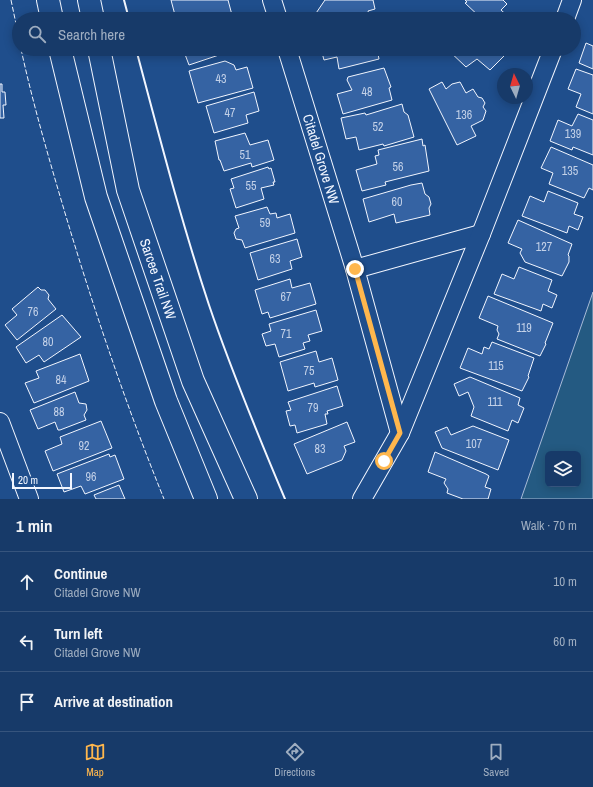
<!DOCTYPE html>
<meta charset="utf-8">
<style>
:root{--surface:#173a69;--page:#20416f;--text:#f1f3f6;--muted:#9eadc0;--line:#36547d;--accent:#ffb74d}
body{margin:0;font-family:"Archivo Narrow",sans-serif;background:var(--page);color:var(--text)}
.controls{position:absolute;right:12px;bottom:12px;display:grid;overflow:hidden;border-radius:6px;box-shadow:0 2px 10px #0003}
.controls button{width:36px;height:36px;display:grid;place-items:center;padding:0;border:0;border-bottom:1px solid var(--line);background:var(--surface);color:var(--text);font:20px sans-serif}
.compass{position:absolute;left:497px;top:68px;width:36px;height:36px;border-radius:50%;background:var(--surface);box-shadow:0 2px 10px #0003;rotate:355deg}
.scale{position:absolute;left:12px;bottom:10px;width:60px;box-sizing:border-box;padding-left:4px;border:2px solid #f2f6ff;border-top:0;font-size:11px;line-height:14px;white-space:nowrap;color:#f2f6ff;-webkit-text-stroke:3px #1f4e8c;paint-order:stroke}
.stop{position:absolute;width:12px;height:12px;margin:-9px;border:3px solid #ffb74d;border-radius:50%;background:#fff}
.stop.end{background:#ffb74d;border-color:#fff;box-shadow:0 1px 4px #0008}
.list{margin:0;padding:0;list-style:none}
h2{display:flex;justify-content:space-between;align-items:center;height:52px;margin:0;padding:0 16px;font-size:17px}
h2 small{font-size:13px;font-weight:400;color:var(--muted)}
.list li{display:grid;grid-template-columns:26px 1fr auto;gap:12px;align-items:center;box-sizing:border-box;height:60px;padding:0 16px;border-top:1px solid var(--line)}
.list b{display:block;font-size:15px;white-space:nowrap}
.list p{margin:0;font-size:13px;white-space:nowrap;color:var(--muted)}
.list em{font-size:13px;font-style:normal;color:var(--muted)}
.icon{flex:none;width:22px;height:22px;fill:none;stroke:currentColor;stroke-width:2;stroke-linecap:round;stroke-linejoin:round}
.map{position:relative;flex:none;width:593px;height:499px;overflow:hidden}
.search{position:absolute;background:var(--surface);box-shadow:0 2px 10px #0003;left:12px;right:12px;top:12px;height:44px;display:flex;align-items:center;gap:10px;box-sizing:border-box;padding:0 14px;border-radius:22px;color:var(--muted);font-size:15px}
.sheet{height:232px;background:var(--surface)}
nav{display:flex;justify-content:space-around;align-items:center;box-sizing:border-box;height:56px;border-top:1px solid var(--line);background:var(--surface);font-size:11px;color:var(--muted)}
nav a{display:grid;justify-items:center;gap:2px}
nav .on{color:var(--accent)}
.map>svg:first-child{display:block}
.green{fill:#245a82;stroke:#a8bbd7;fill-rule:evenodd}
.building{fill:#3563a3;stroke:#f2f6ff}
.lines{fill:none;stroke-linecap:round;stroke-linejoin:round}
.minor-casing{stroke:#f2f6ff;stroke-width:20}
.secondary-casing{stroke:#f2f6ff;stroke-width:24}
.minor{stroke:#1f4e8c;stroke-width:18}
.secondary{stroke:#1f4e8c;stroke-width:22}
.fence{stroke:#f2f6ff;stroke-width:1;stroke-dasharray:5 2;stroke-linecap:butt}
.wall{stroke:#f2f6ff;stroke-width:2}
.route{stroke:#ffb74d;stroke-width:5}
.labels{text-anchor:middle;stroke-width:3;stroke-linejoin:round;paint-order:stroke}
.number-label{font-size:12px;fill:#c3d1e8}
.street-label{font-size:14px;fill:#f2f6ff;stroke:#1f4e8c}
</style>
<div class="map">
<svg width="593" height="499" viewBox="0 0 593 499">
<rect width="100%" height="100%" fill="#1f4e8c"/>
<path class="green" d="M593 292V499H521ZM548 454H578V484H548Z"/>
<g class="building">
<path d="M171 0H228L232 15 217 19H176Z"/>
<path d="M325 0H373L375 9 368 11 370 19H312Z"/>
<path d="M465 0H503L507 4 501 10 511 19H482L465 3 467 2Z"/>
<path d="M586 43 593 46V69L579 63Z"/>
<path d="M183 49H220L222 54 189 65Z"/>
<path d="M321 49H386V52L378 54 379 59 339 69 337 57 324 60Z"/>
<path d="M447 49H500L506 54 490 70 477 59 466 67Z"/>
<path d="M225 61 234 65 236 70 247 67 253 88 198 103 189 71Z"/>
<path d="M384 68 391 87 389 88 392 100 343 114 337 94 352 90 347 80 348 77Z"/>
<path d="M576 69 593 75V114L576 107 581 94 568 89Z"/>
<path d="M442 82 446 89 452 84 460 82 466 93 473 89 478 97 482 98 485 103 483 107 486 111 483 120 471 126 476 136 457 145 429 89Z"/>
<path d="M0 84H2V92H5L6 105H3L4 118H0Z"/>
<path d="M254 92 259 111 246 115 248 123 214 133 206 106Z"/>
<path d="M402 104 404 112 408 115 414 137 384 146 383 144 359 150 356 137 346 139 341 118 365 113 366 115Z"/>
<path d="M578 114 593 120V155L573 147 572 150 550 141 558 120 572 126Z"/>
<path d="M245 133 250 145 268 140 274 160 252 167 251 163 224 171 220 160H219L215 141Z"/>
<path d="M422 139 423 146 425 145 429 171 385 182 386 185 362 191 356 170 377 164 375 156 379 155 378 150Z"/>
<path d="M551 147 593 165V190L589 188 584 198 549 184 553 173 541 168Z"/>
<path d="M268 167 269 169 271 168 275 182H273L274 185 261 188 264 199 236 208 230 189 234 188 231 179Z"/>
<path d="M422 183 425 194 429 197 431 204 429 208 430 215 396 223 394 214 369 222 363 199 411 185Z"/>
<path d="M548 191 578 203 574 214 583 217 578 230 569 226 567 233 522 216 530 196 544 202Z"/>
<path d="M267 207 270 214 276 213 277 218 290 214 295 233 245 248 242 240 236 239 234 233 236 229 239 228 235 216Z"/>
<path d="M518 220 572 244 568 255 569 256V262L562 276 525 262 520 253 522 249 508 243Z"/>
<path d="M297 239 302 257 290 261 292 269 258 280 250 253Z"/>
<path d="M519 267 552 280 548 291 557 295 552 308 543 304 541 311 494 294 502 274 514 279Z"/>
<path d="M290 279 292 288 310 283 316 304 270 318 268 312 262 314 255 290Z"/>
<path d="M38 287 41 290H45L49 295 48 299 56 309 17 340 5 325 17 315 12 309Z"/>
<path d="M488 296 553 323 545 343 546 344 540 356 497 339 499 334 497 330 498 326 479 318Z"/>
<path d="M316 310 322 331 308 335 310 341 303 343 305 349 279 357 275 344 266 346 262 334 271 331 269 324Z"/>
<path d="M62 315 81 337 44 362 39 355 26 363 16 347Z"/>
<path d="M492 342 534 358 528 376 529 377 522 391 460 368 468 348 482 354 484 347 489 349Z"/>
<path d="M316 351 319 362 332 358 338 380 315 387 314 383 288 391 280 362Z"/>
<path d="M80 354 89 381 34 403 25 383 39 378 36 371Z"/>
<path d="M470 377 520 398 518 405 524 408 518 423 512 420 508 431 471 416 474 407 468 392 459 396 454 384Z"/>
<path d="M337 386 343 406 327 411 328 414H325L327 424 297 433 295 425 290 426 286 411 291 410 288 402Z"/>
<path d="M75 392 79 403 86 404 87 410 84 415 86 420 60 430H58L55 422 38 429 30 410Z"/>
<path d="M101 421 112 448 53 471 45 451 62 444 60 437Z"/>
<path d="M347 422 355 442 344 446 346 451 342 460 307 474 294 444Z"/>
<path d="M473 426 509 440 498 470 442 448 435 432 447 427 451 435Z"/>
<path d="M435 452 486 474 489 476 485 487 491 489 488 499H463L447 493 448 489 444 483 446 479 428 472Z"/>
<path d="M109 454 110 457 115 455 124 479 85 494 81 486 64 492 57 474Z"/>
<path d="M119 485 125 499H96L94 495Z"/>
</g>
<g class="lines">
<defs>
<g id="minor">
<path d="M272 0 278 19"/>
<path d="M565 19 572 0"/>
<path d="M287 49 355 269 400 433"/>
<path d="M355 269 481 234"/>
<path d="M0 422 29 499"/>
<path d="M362 499 400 433 481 234 553 49"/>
</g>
<g id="secondary">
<path d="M48 0 52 19"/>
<path d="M89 0 93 19"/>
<path d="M60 49 96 197 166 401 206 499"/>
<path d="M99 49 128 190 193 381 246 499"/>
</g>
</defs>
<use href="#minor" class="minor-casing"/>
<use href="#secondary" class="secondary-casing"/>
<use href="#minor" class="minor"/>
<use href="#secondary" class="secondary"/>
<g class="fence">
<path d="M11 0 19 38"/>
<path d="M21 49C33 104 49 159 65 213 94 310 126 405 164 499"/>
</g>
<g class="wall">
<path d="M124 0 129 19"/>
<path d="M136 49C159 135 181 221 209 305 231 370 258 435 285 499"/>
</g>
</g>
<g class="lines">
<path class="route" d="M355 269 400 433 384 461"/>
</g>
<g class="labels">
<g class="number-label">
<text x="221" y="83">43</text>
<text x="367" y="96">48</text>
<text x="230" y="117">47</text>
<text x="464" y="119">136</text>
<text x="378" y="131">52</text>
<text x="573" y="138">139</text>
<text x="245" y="159">51</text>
<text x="398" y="171">56</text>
<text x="570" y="175">135</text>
<text x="251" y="190">55</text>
<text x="397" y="206">60</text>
<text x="265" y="227">59</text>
<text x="544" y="251">127</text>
<text x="275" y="263">63</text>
<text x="286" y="301">67</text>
<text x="33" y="316">76</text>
<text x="524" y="332">119</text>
<text x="286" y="338">71</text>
<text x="48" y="346">80</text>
<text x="496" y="370">115</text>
<text x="309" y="375">75</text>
<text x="61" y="384">84</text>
<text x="495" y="406">111</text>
<text x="313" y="412">79</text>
<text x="59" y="416">88</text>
<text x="474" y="448">107</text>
<text x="84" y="450">92</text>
<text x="320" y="453">83</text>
<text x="91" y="481">96</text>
</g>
<g class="street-label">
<text transform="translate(321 159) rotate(73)" y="5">Citadel Grove NW</text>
<text transform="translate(158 279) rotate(71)" y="5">Sarcee Trail NW</text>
</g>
</g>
</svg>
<div class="controls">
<button><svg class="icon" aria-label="layers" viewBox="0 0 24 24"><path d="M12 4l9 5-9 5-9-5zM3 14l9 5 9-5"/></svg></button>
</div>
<svg class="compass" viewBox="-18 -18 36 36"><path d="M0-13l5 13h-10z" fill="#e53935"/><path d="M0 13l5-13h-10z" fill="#9eadc0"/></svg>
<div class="scale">20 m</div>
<div class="stop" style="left:384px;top:461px"></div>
<div class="stop end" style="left:355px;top:269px"></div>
<div class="search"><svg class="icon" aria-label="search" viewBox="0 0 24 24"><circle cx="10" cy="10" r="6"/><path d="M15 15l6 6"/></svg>Search here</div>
</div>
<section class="sheet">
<h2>1 min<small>Walk · 70 m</small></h2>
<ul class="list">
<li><svg class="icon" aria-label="ahead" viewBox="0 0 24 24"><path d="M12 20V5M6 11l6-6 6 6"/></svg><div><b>Continue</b><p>Citadel Grove NW</p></div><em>10 m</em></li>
<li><svg class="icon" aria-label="left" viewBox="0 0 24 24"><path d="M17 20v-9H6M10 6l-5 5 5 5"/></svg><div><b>Turn left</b><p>Citadel Grove NW</p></div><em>60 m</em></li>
<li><svg class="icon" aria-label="arrive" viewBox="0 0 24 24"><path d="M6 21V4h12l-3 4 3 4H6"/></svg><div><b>Arrive at destination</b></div></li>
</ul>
</section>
<nav>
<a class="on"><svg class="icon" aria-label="map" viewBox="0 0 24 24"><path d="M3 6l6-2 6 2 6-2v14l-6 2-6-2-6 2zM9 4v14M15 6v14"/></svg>Map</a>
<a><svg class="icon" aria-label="directions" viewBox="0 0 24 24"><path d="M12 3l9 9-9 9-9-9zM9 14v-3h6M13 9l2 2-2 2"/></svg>Directions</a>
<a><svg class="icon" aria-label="saved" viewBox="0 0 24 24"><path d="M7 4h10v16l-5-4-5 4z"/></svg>Saved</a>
</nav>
